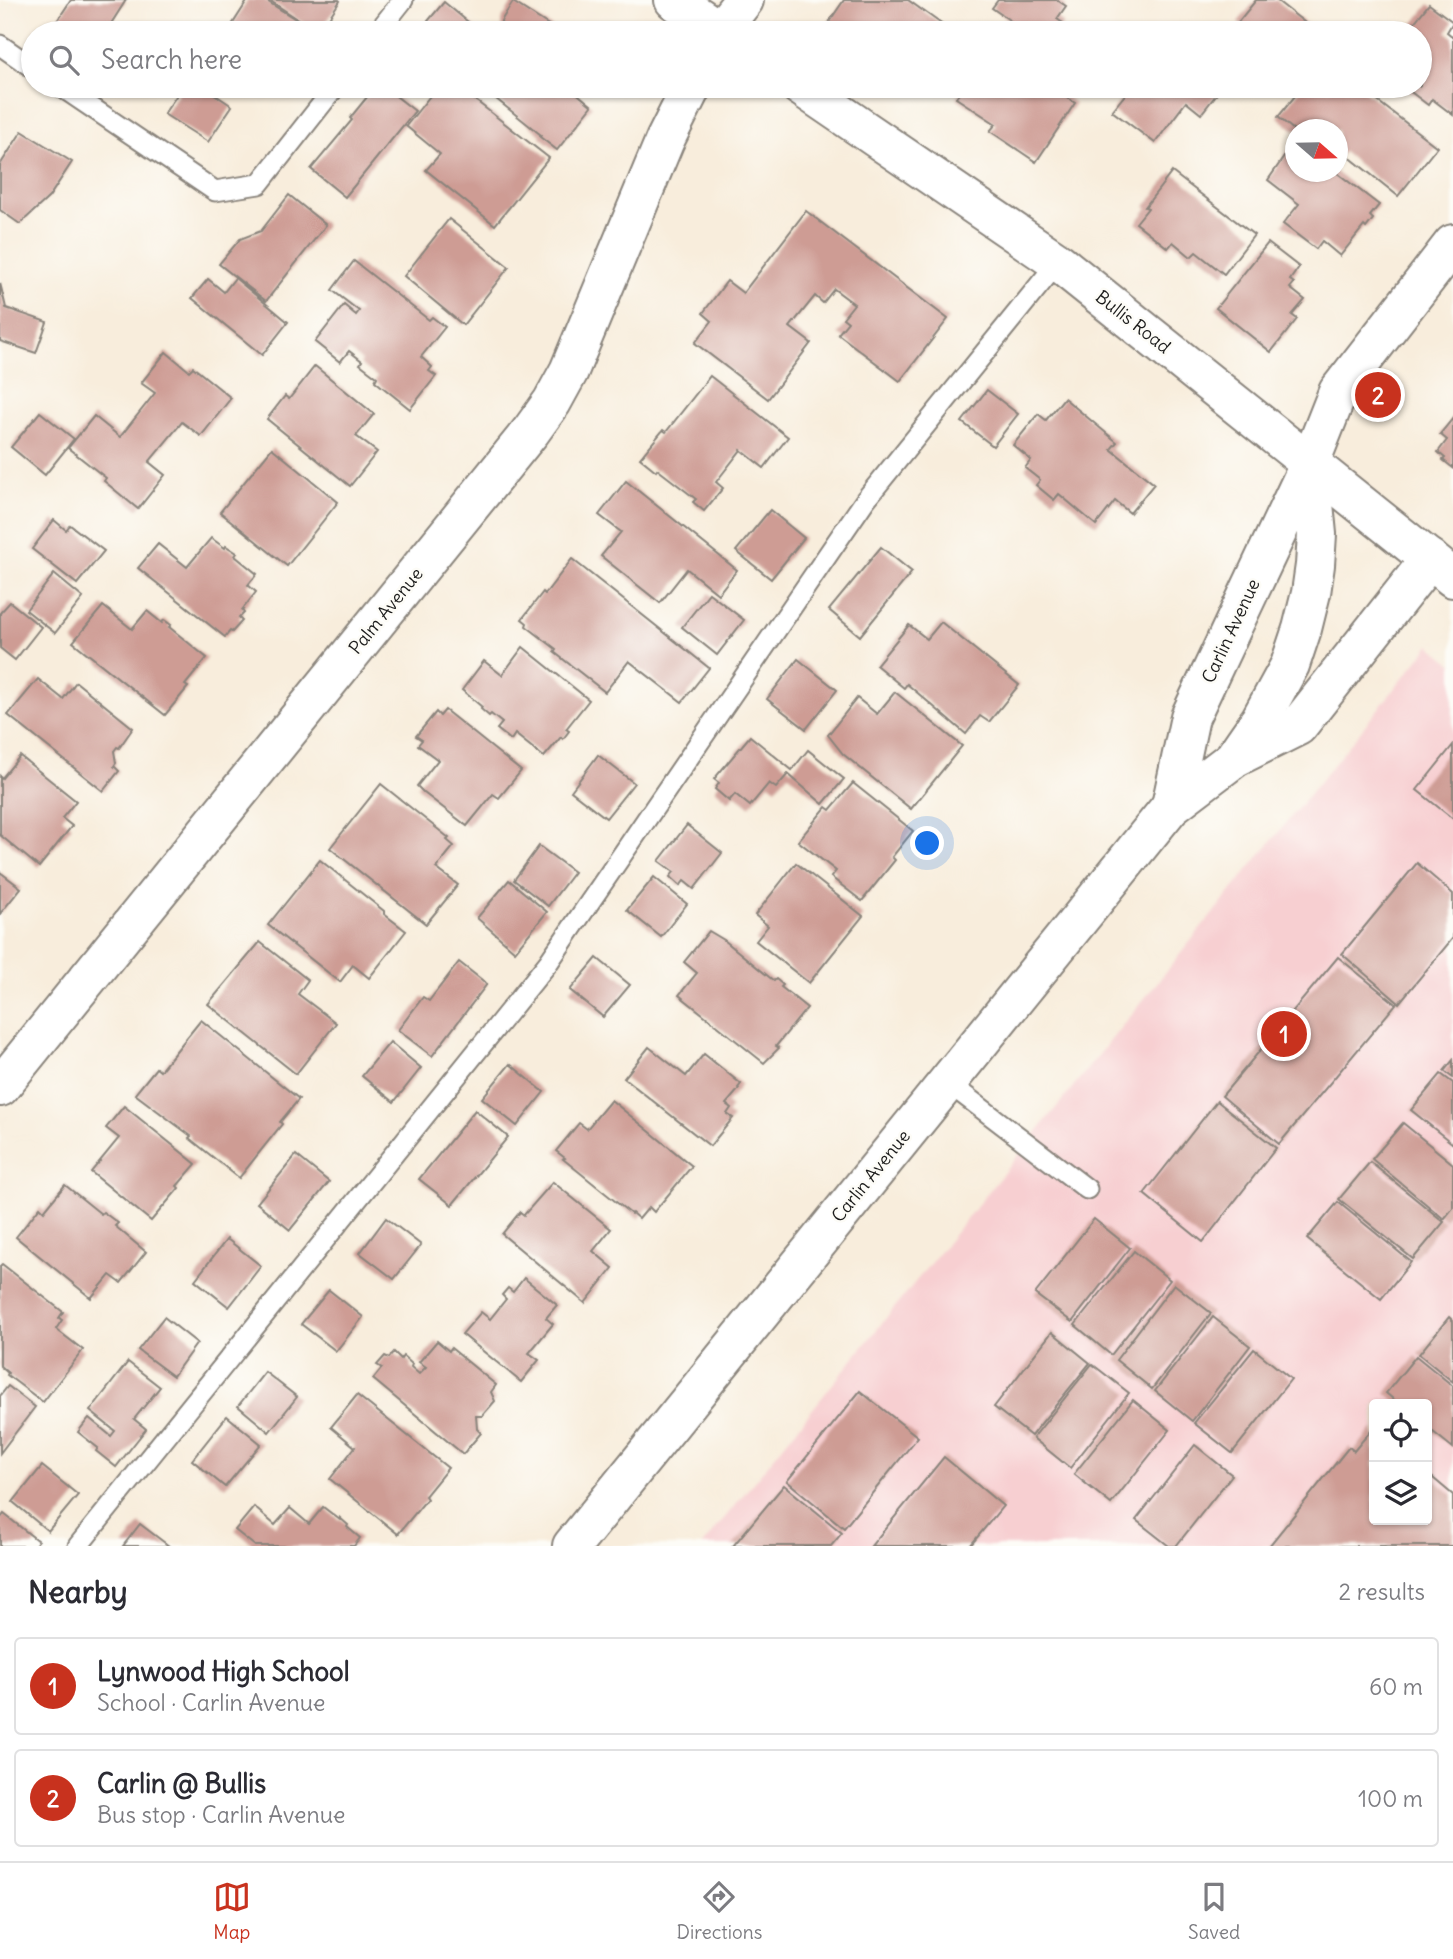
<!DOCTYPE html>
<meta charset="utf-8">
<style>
:root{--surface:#fff;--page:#f2f2f3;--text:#2b2b33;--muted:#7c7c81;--line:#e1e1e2;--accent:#c8321e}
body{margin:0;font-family:Delius,sans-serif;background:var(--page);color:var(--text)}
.controls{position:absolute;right:21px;bottom:21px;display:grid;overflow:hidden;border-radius:7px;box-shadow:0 2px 5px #0004}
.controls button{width:63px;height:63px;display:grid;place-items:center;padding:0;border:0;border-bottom:2px solid var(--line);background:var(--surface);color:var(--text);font:35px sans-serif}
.compass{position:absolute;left:1285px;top:119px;width:63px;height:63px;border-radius:50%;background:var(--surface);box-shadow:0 2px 5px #0004;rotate:110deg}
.you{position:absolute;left:928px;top:844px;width:24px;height:24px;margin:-18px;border:5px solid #fff;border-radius:50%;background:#1a73e8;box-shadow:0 0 0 10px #1a73e833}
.badge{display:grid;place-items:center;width:46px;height:46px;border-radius:50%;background:var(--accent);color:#fff;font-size:23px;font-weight:700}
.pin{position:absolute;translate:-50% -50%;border:4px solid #fff;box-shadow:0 2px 7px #0006}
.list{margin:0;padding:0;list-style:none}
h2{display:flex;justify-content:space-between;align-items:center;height:91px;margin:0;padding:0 28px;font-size:30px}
h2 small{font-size:23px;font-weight:400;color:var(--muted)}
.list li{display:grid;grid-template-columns:46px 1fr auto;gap:21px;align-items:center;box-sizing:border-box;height:98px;margin:0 14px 14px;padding:0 14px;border:2px solid var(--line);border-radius:7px}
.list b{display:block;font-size:26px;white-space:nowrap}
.list p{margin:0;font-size:23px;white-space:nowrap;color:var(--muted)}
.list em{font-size:23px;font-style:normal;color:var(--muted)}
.icon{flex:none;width:38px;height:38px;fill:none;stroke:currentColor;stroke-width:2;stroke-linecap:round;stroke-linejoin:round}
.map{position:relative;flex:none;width:1453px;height:1546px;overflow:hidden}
.search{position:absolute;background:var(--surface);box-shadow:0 2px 5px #0004;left:21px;right:21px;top:21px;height:77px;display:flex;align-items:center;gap:18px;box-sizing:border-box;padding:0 24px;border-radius:38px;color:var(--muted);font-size:26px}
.sheet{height:315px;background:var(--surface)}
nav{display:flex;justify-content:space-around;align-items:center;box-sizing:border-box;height:98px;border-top:2px solid var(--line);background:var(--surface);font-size:19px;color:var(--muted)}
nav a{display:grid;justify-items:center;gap:4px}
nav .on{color:var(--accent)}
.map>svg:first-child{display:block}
.built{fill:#f7cfd1;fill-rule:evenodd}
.building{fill:#ce9c94}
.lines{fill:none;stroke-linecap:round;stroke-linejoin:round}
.service-casing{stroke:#8a847c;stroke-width:23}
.minor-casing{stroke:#8a847c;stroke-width:42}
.tertiary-casing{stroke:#8a847c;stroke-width:42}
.service{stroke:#fff;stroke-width:19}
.minor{stroke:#fff;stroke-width:38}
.tertiary{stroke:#fff;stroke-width:38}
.labels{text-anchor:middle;stroke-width:5;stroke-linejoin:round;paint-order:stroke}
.street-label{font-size:18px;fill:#1c1c1c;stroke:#fdfcf7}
</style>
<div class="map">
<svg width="1453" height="1546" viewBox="0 0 1453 1546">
<rect width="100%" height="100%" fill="#fdfcf7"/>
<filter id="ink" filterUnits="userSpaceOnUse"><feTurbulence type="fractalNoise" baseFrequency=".0143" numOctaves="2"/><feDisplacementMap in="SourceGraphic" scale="14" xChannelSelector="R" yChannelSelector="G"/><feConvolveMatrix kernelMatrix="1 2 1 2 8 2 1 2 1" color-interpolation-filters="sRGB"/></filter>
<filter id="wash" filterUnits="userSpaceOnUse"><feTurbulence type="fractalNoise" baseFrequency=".00686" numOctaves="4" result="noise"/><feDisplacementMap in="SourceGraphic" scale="28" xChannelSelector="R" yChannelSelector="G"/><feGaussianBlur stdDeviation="1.57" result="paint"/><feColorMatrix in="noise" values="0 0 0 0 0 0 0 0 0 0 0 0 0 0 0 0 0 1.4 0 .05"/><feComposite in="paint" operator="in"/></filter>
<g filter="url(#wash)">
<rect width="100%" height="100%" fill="#f8eddc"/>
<path class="built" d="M1430 645 1453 664V1546H702ZM1374 1404H1427V1520H1374Z"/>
<g id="blocks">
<g class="building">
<path d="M71 0H126L105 33H49Z"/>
<path d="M248 0H265L300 22 293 33H245L232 25Z"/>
<path d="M269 0H339L340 1 319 33 313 30 309 33 303 29 305 24Z"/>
<path d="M844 0H908L947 28 944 33H846L829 22Z"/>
<path d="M998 0H1057L1066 6 1057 19 1063 23 1056 33H1028L992 8Z"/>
<path d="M1256 0H1276L1318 33H1252L1238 22Z"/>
<path d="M444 2 479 31 478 33H418Z"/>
<path d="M513 2 561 33H502L501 21Z"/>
<path d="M1429 4 1453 22 1447 32 1453 37V115L1432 99 1428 105 1403 86H1420V33H1406Z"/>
<path d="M183 86H202L232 106 208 142 164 114Z"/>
<path d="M376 86H383L415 111 345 197 311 169 352 120 350 118Z"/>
<path d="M438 86H457L549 158 495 225 426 170 440 154 406 126Z"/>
<path d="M496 86H568L592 106 557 150 540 137 541 135 490 94Z"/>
<path d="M964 86H1050L1075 103 1036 162 990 131 996 124 956 98Z"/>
<path d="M1132 86H1223L1201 114 1186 102 1155 143 1112 111Z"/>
<path d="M1303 86H1324L1329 90 1333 86H1345L1348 88 1350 86H1358L1437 147 1398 196 1343 152 1338 159V130H1294L1278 117Z"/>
<path d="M22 131 72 162 49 197 20 224 0 210V165Z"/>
<path d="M1296 146V172H1336L1379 205 1370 216 1373 219 1366 228 1364 226 1340 256 1322 241 1316 249 1283 224 1299 204 1268 180 1291 147 1294 149Z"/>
<path d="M1172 172 1254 235 1224 274 1196 252 1191 257 1173 242 1168 248 1136 223 1148 208 1145 207Z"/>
<path d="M289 195 326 225 266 301 219 264 240 239 261 231Z"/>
<path d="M806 211 948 319 900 381 838 334 848 322 843 318 854 304 834 289 823 303 815 296 790 327 811 343 768 399 695 343 712 321 703 313 727 281 743 293Z"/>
<path d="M449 219 509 267 463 325 404 276Z"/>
<path d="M1268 243 1299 267 1290 280 1294 283 1290 288 1305 300 1292 315 1297 319 1271 352 1216 308Z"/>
<path d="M354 261 429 320 432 317 445 327 421 357 432 367 429 371 436 376 410 409 375 381 377 377 360 364 362 361 349 351 340 362 315 342 344 305 356 315 359 311 332 290Z"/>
<path d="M235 278 288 322 262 355 192 298 208 279 224 292Z"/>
<path d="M0 283 6 308 47 322 36 353 0 341Z"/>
<path d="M166 352 189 371 193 367 231 398 201 436 182 422 149 462 165 475 138 509 104 481 106 478 68 448 94 416 120 437 155 393 141 383Z"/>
<path d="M315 366 374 414 356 436 377 452 350 486 267 419 285 396 289 399Z"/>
<path d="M710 376 788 437 764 468 741 450 716 482 723 488 704 511 693 502 696 499 657 469 656 471 640 458 663 430 666 432Z"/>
<path d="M987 390 1018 414 993 446 962 422Z"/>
<path d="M1064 398 1117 442 1111 449 1154 484 1130 513 1115 501 1096 525 1059 494 1054 500 1036 485 1040 480 1025 468 1031 460 1013 445 1038 414 1046 420Z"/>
<path d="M40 412 74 439 45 475 11 447Z"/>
<path d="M1453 418V468L1443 460 1445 458 1438 452 1447 440 1440 434Z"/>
<path d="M272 448 338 502 287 566 220 512Z"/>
<path d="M626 481 737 570 718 594 687 569 660 603 601 556 621 532 599 515Z"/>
<path d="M770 510 804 538 771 579 736 551Z"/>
<path d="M54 520 66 530 70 525 104 551 77 584 32 549Z"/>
<path d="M211 538 225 548 226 546 237 553 235 556 257 574 248 585 256 592 242 610 244 613 239 618 242 621 232 632 230 631 225 637 138 568 158 544 187 567Z"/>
<path d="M881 547 912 572 860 636 829 610Z"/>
<path d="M572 559 709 668 682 702 629 661 605 692 554 652 556 649 526 626 527 623 522 619 543 592 545 594Z"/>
<path d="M54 574 83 598 55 633 26 610Z"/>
<path d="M709 593 744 620 717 655 682 627Z"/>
<path d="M10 602 41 627 15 660 0 648V613Z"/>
<path d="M103 606 132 629 147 611 162 623 164 620 171 625 169 627 207 658 185 685 188 687 165 715 73 642Z"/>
<path d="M941 622 1019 685 989 722 980 716 966 734 907 684 904 688 876 665 909 625 927 639Z"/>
<path d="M523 647 589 700 566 729 569 731 563 739 561 737 544 757 515 734 511 740 497 729 502 723 491 714 489 716 481 709 482 707 462 690 484 661 502 675Z"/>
<path d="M798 659 837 690 806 729 767 699Z"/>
<path d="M38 679 63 699 76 682 133 728 119 748 117 747 114 751 116 763 114 766 119 771 103 791 8 715Z"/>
<path d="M895 692 962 746 911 809 843 754 828 735 857 698 877 714Z"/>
<path d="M445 710 521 771 499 798 493 794 467 826 424 793 417 786 438 760 418 745 422 740 416 736 436 712 440 716Z"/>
<path d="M750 736 792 770 808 750 844 779 823 804 788 774 776 788 769 783 750 806 735 794 729 801 715 789 719 783 714 779Z"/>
<path d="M1453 745V819L1417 790Z"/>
<path d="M598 755 634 783 606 818 571 791Z"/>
<path d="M20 756 76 801 62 818 72 826 39 867 0 835V776L2 778Z"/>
<path d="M853 783 913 831 892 857 895 860 862 901 831 877 836 871 798 841 826 807 830 810Z"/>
<path d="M381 784 449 838 447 840 454 846 436 868 458 885 426 924 330 848Z"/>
<path d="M687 825 722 853 694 889 684 881 680 886 670 877 674 872 659 861Z"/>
<path d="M539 846 574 872 548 906 514 880Z"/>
<path d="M320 860 384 911V914L406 931 369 978 353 965 340 982 268 925Z"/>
<path d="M796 863 863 916 809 983 756 941 768 926 755 915Z"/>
<path d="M1417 863 1453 894V938L1399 1003 1342 954Z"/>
<path d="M0 872 21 888 0 914Z"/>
<path d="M654 877 687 904 661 937 627 910Z"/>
<path d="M509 880 547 912 515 951 477 918Z"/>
<path d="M709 931 724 940 774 981 776 979 783 985 781 987 807 1008 776 1046 779 1048 764 1063 679 995 697 973 684 962Z"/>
<path d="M260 942 308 980 298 994 336 1023 296 1074 208 1004Z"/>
<path d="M1338 957 1396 1004 1279 1144 1222 1096Z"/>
<path d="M597 958 630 985 603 1017 570 990Z"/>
<path d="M459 962 487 984 432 1056 398 1030 423 997 429 1001Z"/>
<path d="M201 1020 299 1099 280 1122 282 1124 239 1178 189 1138 191 1136 135 1094 156 1068 160 1071Z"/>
<path d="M390 1042 421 1068 394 1102 362 1076Z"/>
<path d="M649 1047 686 1076 704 1054 741 1084 738 1088 739 1089 726 1104 731 1108 727 1114 733 1118 710 1146 624 1078Z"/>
<path d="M1453 1060V1078L1444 1071Z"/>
<path d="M510 1064 544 1092 517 1126 482 1098Z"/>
<path d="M1441 1074 1453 1083V1144L1411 1110Z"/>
<path d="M611 1100 692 1166 654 1212 649 1207 639 1219 632 1213 631 1214 563 1159 565 1158 556 1151 579 1123 587 1129Z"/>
<path d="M1217 1101 1276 1148 1203 1242 1144 1194Z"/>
<path d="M124 1106 196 1164 177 1186 179 1188 151 1221 91 1172 119 1138 106 1128Z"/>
<path d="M475 1110 508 1137 452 1205 419 1179Z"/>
<path d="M1403 1123 1453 1164V1208L1444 1219 1372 1159Z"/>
<path d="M296 1155 329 1182 290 1230 257 1203Z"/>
<path d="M1370 1162 1444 1222 1413 1259 1339 1199Z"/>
<path d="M553 1182 611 1229 593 1251 613 1268 585 1303 502 1234 520 1212 524 1215Z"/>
<path d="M65 1185 101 1214 103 1212 118 1223 115 1226 146 1252 121 1283 110 1275 91 1298 16 1237 40 1207 44 1211Z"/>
<path d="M1338 1202 1411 1262 1381 1299 1307 1239Z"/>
<path d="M386 1218 421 1245 394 1279 360 1253Z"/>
<path d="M1094 1219 1130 1248 1072 1322 1035 1294Z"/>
<path d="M227 1239 261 1266 229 1307 195 1280Z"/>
<path d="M1134 1251 1170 1280 1111 1355 1075 1325Z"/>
<path d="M2 1264 63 1312 59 1318 62 1320 56 1329 83 1350 43 1402 7 1375 8 1373 0 1366V1266Z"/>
<path d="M524 1278 557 1305 546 1318 553 1324 529 1353 539 1360 521 1382 462 1334 481 1312 490 1319 506 1299 502 1295 508 1288 513 1292Z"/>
<path d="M1174 1284 1211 1313 1152 1389 1116 1360Z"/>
<path d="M329 1290 363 1317 336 1351 301 1324Z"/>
<path d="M164 1317 197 1343 173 1376 138 1350Z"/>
<path d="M1213 1317 1250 1346 1192 1421 1155 1391Z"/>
<path d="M1449 1317 1453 1321V1382L1419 1354Z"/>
<path d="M1052 1332 1090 1363 1031 1436 994 1407Z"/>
<path d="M437 1341 449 1351 451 1348 496 1385 491 1392 495 1401 482 1416H476L477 1429 481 1433 463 1454 373 1379 382 1368 377 1365 385 1356 389 1358 394 1352 401 1359 403 1356 412 1364 411 1367 419 1374 426 1367 419 1362Z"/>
<path d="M1254 1349 1291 1379 1232 1453 1194 1423Z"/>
<path d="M1416 1356 1453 1386V1448L1427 1427V1404H1399L1386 1393Z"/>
<path d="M128 1362 160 1387 134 1419 146 1429 116 1467 96 1451 98 1448 78 1432 89 1418 111 1436 115 1431 90 1411Z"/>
<path d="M1092 1364 1129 1393 1070 1468 1033 1438Z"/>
<path d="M265 1372 297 1397 269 1432 238 1406Z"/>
<path d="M8 1386 35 1407 0 1453V1396Z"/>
<path d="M860 1391 918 1437 844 1528 787 1481Z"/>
<path d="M357 1395 448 1468 425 1496 427 1499 398 1534 330 1479 355 1447 331 1427Z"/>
<path d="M1133 1400 1170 1430 1111 1504 1074 1474Z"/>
<path d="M227 1416 261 1444 225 1487 192 1460Z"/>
<path d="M1372 1429 1374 1431V1520H1427V1473L1453 1495V1546H1269L1349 1447 1354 1451Z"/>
<path d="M1195 1445 1232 1475 1176 1546H1169L1136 1520Z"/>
<path d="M944 1457 1003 1506 970 1546H871Z"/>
<path d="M42 1466 78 1495 48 1531 13 1502Z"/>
<path d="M784 1485 842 1533 831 1546H733Z"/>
<path d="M254 1507 275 1525 290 1508 309 1524 323 1507 340 1520V1518L348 1525 347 1527 360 1538 354 1546H255L235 1530Z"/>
<path d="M4 1514 38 1541 34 1546H0V1519Z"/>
<path d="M140 1524 169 1546H123Z"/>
</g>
</g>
</g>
<g filter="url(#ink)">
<use href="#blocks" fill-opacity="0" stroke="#8a847c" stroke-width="2"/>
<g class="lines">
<defs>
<g id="service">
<path d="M377 33 403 0"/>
<path d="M0 45 33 68"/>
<path d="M60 86 215 191 259 184 336 86"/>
<path d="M947 1082 1087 1189"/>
<path d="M78 1546 548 963 866 499 1058 262"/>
</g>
<g id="minor">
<path d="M718 33 744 0"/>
<path d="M1310 463 1338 392 1453 244"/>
<path d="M0 1087 531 431 552 402 569 371 665 140 692 86"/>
</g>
<g id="tertiary">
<path d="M674 0 723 33"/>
<path d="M800 86 1058 262 1453 578"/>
<path d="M1238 756 1298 726 1430 559"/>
<path d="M1171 806 1190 717 1309 465"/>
<path d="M572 1546 1171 806 1233 759 1260 720 1290 665 1302 629 1311 593 1315 565 1317 534 1310 463"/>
</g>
</defs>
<use href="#service" class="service-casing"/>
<use href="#minor" class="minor-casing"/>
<use href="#tertiary" class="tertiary-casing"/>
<use href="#service" class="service"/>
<use href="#minor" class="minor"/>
<use href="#tertiary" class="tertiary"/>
</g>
</g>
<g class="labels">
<g class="street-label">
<text transform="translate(1133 322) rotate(38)" y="6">Bullis Road</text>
<text transform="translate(386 611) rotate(-51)" y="6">Palm Avenue</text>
<text transform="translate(1231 631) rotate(-65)" y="6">Carlin Avenue</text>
<text transform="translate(871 1176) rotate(-51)" y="6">Carlin Avenue</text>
</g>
</g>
</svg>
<div class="controls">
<button><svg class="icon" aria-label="locate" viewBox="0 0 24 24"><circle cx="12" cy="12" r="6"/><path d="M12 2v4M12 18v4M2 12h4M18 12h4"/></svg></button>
<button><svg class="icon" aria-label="layers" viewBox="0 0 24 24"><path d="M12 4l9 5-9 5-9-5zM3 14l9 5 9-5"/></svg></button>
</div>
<svg class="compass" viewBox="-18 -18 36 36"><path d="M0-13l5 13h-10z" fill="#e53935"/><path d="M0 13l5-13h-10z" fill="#7c7c81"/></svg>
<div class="you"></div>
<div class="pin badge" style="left:1284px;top:1034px">1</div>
<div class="pin badge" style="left:1378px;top:395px">2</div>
<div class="search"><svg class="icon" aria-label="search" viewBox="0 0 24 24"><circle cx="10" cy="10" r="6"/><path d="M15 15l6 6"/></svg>Search here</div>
</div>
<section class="sheet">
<h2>Nearby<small>2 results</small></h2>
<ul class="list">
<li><span class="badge">1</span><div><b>Lynwood High School</b><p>School · Carlin Avenue</p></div><em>60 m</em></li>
<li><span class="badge">2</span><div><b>Carlin @ Bullis</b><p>Bus stop · Carlin Avenue</p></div><em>100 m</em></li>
</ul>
</section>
<nav>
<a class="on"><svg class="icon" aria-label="map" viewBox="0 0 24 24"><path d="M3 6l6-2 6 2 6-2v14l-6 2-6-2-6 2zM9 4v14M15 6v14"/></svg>Map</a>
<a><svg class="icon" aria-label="directions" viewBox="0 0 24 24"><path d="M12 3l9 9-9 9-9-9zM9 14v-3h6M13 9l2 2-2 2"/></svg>Directions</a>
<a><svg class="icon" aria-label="saved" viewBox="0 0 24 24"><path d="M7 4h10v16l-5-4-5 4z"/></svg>Saved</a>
</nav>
